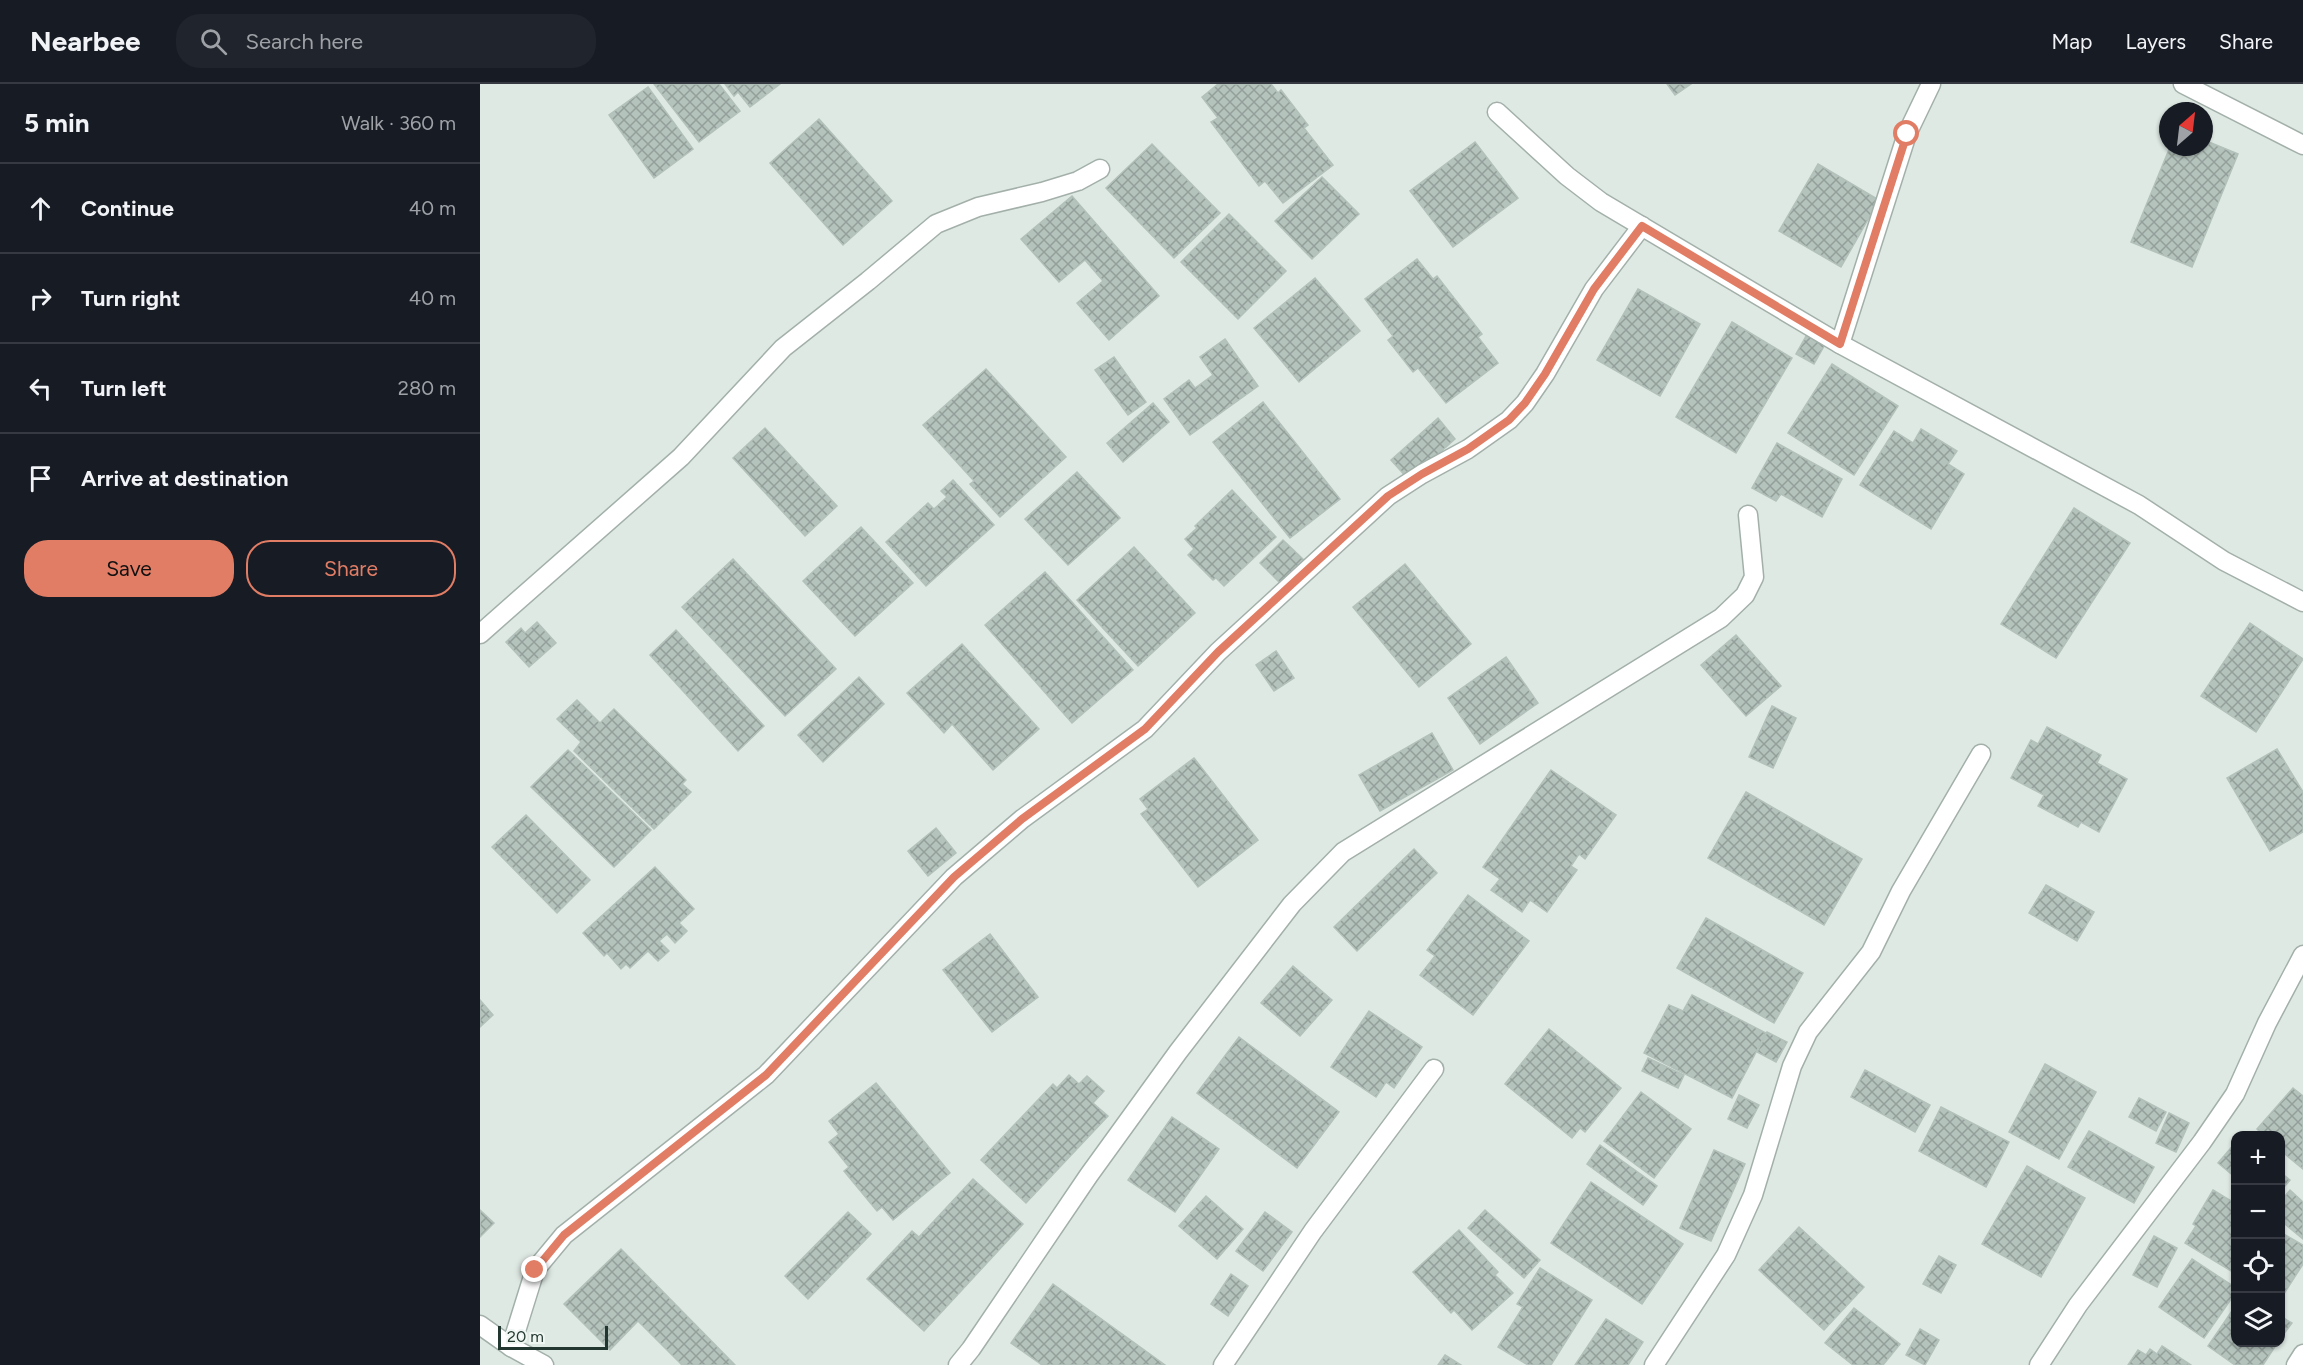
<!DOCTYPE html>
<meta charset="utf-8">
<style>
:root{--surface:#171b24;--page:#20242c;--text:#f1f3f6;--muted:#9ea1a6;--line:#363941;--accent:#e17d65}
body{margin:0;font-family:Figtree,sans-serif;background:var(--page);color:var(--text)}
.controls{position:absolute;right:18px;bottom:18px;display:grid;overflow:hidden;border-radius:12px;box-shadow:0 2px 4px #0004}
.controls button{width:54px;height:54px;display:grid;place-items:center;padding:0;border:0;border-bottom:2px solid var(--line);background:var(--surface);color:var(--text);font:30px sans-serif}
.compass{position:absolute;left:1679px;top:18px;width:54px;height:54px;border-radius:50%;background:var(--surface);box-shadow:0 2px 4px #0004;rotate:28deg}
.scale{position:absolute;left:18px;bottom:15px;width:110px;box-sizing:border-box;padding-left:6px;border:3px solid #223730;border-top:0;font-size:16px;line-height:21px;white-space:nowrap;color:#223730;-webkit-text-stroke:4px #eff6f2;paint-order:stroke}
.stop{position:absolute;width:18px;height:18px;margin:-14px;border:4px solid #e17d65;border-radius:50%;background:#fff}
.stop.end{background:#e17d65;border-color:#fff;box-shadow:0 2px 6px #0008}
.list{margin:0;padding:0;list-style:none}
h2{display:flex;justify-content:space-between;align-items:center;height:78px;margin:0;padding:0 24px;font-size:26px}
h2 small{font-size:20px;font-weight:400;color:var(--muted)}
.list li{display:grid;grid-template-columns:39px 1fr auto;gap:18px;align-items:center;box-sizing:border-box;height:90px;padding:0 24px;border-top:2px solid var(--line)}
.list b{display:block;font-size:22px;white-space:nowrap}
.list em{font-size:20px;font-style:normal;color:var(--muted)}
.actions{display:flex;gap:12px;padding:18px 24px}
.actions a{flex:1;padding:14px 0;border:2px solid var(--accent);border-radius:24px;text-align:center;font-size:21px;color:var(--accent)}
.actions .main{background:var(--accent);color:#111}
.icon{flex:none;width:33px;height:33px;fill:none;stroke:currentColor;stroke-width:2;stroke-linecap:round;stroke-linejoin:round}
.map{position:relative;flex:none;width:1823px;height:1281px;overflow:hidden}
header{display:flex;align-items:center;gap:36px;box-sizing:border-box;height:84px;padding:0 30px;background:var(--surface);border-bottom:2px solid var(--line)}
header strong{font-size:28px}
nav{display:flex;gap:33px;margin-inline-start:auto;font-size:21px}
.search{width:420px;height:54px;background:var(--page);display:flex;align-items:center;gap:15px;box-sizing:border-box;padding:0 21px;border-radius:24px;color:var(--muted);font-size:22px}
main{display:flex}
aside{flex:1;background:var(--surface)}
.map>svg:first-child{display:block}
.building{fill:url(#building-cross-hatch);stroke:#b3c1bb;stroke-width:1.5}
.lines{fill:none;stroke-linecap:round;stroke-linejoin:round}
.minor-casing{stroke:#a3b0aa;stroke-width:21}
.minor{stroke:#fff;stroke-width:18}
.route{stroke:#e17d65;stroke-width:8}
</style>
<header>
<strong>Nearbee</strong>
<div class="search"><svg class="icon" aria-label="search" viewBox="0 0 24 24"><circle cx="10" cy="10" r="6"/><path d="M15 15l6 6"/></svg>Search here</div>
<nav><a>Map</a><a>Layers</a><a>Share</a></nav>
</header>
<main>
<aside>
<h2>5 min<small>Walk · 360 m</small></h2>
<ul class="list">
<li><svg class="icon" aria-label="ahead" viewBox="0 0 24 24"><path d="M12 20V5M6 11l6-6 6 6"/></svg><div><b>Continue</b></div><em>40 m</em></li>
<li><svg class="icon" aria-label="right" viewBox="0 0 24 24"><path d="M7 20v-9h11M14 6l5 5-5 5"/></svg><div><b>Turn right</b></div><em>40 m</em></li>
<li><svg class="icon" aria-label="left" viewBox="0 0 24 24"><path d="M17 20v-9H6M10 6l-5 5 5 5"/></svg><div><b>Turn left</b></div><em>280 m</em></li>
<li><svg class="icon" aria-label="arrive" viewBox="0 0 24 24"><path d="M6 21V4h12l-3 4 3 4H6"/></svg><div><b>Arrive at destination</b></div></li>
</ul>
<div class="actions"><a class="main">Save</a><a>Share</a></div>
</aside>
<div class="map">
<svg width="1823" height="1281" viewBox="0 0 1823 1281">
<defs>
<pattern id="building-cross-hatch" width="8" height="8" patternUnits="userSpaceOnUse" patternTransform="scale(1.5)"><rect width="8" height="8" fill="#b5c3bd"/><path d="M0 0l8 8M0 8l8-8" fill="none" stroke="#939f9a"/></pattern>
</defs>
<rect width="100%" height="100%" fill="#dfe9e4"/>
<g class="building">
<path d="M174 0H239L260 27 219 58Z"/>
<path d="M245 0H300L270 23 258 8 254 12Z"/>
<path d="M738 0H791L798 9 801 6 828 41 824 44 853 81 803 119 785 97 779 102 731 38 738 34 722 13Z"/>
<path d="M1187 0H1211L1195 11Z"/>
<path d="M168 3 213 65 174 94 129 31Z"/>
<path d="M339 35 412 117 363 161 290 79Z"/>
<path d="M1724 56 1758 70 1712 183 1651 158 1690 63H1724Z"/>
<path d="M995 58 1038 114 973 163 930 107Z"/>
<path d="M672 60 740 129 694 174 626 104Z"/>
<path d="M1338 80 1399 116 1361 183 1299 147Z"/>
<path d="M842 93 879 130 832 175 795 137Z"/>
<path d="M592 112 679 212 629 256 597 219 623 197 605 176 579 198 541 155Z"/>
<path d="M749 130 806 187 758 235 701 178Z"/>
<path d="M937 175 953 195 957 192 1002 250 998 253 1018 279 966 319 938 284 933 288 908 256 913 252 885 215Z"/>
<path d="M835 194 880 247 819 298 774 244Z"/>
<path d="M1158 205 1220 240 1180 312 1117 276Z"/>
<path d="M1252 238 1312 274 1256 369 1196 333Z"/>
<path d="M1330 245 1348 255 1334 280 1316 270Z"/>
<path d="M745 255 778 302 710 351 684 315 709 296 715 304 733 291 720 273Z"/>
<path d="M634 273 666 318 648 331 615 286Z"/>
<path d="M1352 280 1418 322 1374 391 1308 349Z"/>
<path d="M506 285 586 373 520 433 490 400 494 397 443 341Z"/>
<path d="M783 318 860 415 810 454 733 358Z"/>
<path d="M673 319 689 338 643 378 627 359Z"/>
<path d="M958 334 975 355 929 396 911 376Z"/>
<path d="M285 344 357 422 325 452 253 374Z"/>
<path d="M1441 345 1477 367 1468 380 1484 390 1451 445 1380 401 1414 347 1433 359Z"/>
<path d="M1297 359 1362 395 1342 433 1301 410 1296 417 1272 404Z"/>
<path d="M597 388 640 434 588 481 545 435Z"/>
<path d="M473 396 514 441 446 502 406 458 448 419 454 425 467 413 461 407Z"/>
<path d="M752 406 796 453 744 502 736 494 733 496 708 471 714 465 705 455 717 444 715 442Z"/>
<path d="M1594 424 1650 459 1576 574 1521 540Z"/>
<path d="M381 443 433 499 375 552 323 497Z"/>
<path d="M803 456 824 476 801 500 780 479Z"/>
<path d="M654 463 715 529 658 582 597 516Z"/>
<path d="M253 475 356 585 305 632 202 523Z"/>
<path d="M925 480 991 560 939 603 873 523Z"/>
<path d="M565 488 653 586 592 639 505 541Z"/>
<path d="M57 538 76 559 49 583 26 558 41 544 45 549Z"/>
<path d="M1770 539 1823 575 1776 648 1721 612Z"/>
<path d="M196 546 284 642 258 667 170 571Z"/>
<path d="M1256 551 1301 602 1266 632 1221 581Z"/>
<path d="M482 560 559 645 513 686 472 640 464 649 427 609Z"/>
<path d="M796 567 814 594 794 607 776 581Z"/>
<path d="M1026 573 1058 619 1000 660 968 614Z"/>
<path d="M379 593 404 620 343 678 318 651Z"/>
<path d="M97 616 120 639 134 625 206 696 202 700 211 708 174 745 94 667 101 658 77 635Z"/>
<path d="M1292 622 1316 634 1293 684 1269 673Z"/>
<path d="M1567 643 1621 671 1617 679 1647 695 1619 748 1601 738 1598 743 1558 722 1564 711 1531 694 1551 656 1558 660Z"/>
<path d="M952 649 973 686 900 727 879 691Z"/>
<path d="M1797 665 1823 708V748L1790 767 1747 694Z"/>
<path d="M88 666 171 746 134 783 51 703Z"/>
<path d="M714 674 778 756 718 803 661 730 668 725 660 715Z"/>
<path d="M1071 686 1136 731 1105 775 1099 770 1091 782 1097 786 1067 828 1050 816 1042 828 1011 806 1020 795 1003 783Z"/>
<path d="M1266 708 1382 775 1344 841 1228 774Z"/>
<path d="M46 731 110 796 77 829 12 763Z"/>
<path d="M456 744 476 769 448 792 428 767Z"/>
<path d="M934 765 957 789 877 867 854 843Z"/>
<path d="M175 783 214 825 199 839 207 847 195 859 187 850 179 857 189 867 178 877 168 867 150 884 146 880 141 885 127 869 124 872 103 849Z"/>
<path d="M1566 801 1614 828 1597 857 1549 829Z"/>
<path d="M988 811 1049 857 993 931 940 891 955 872 947 866Z"/>
<path d="M1226 834 1323 889 1294 939 1197 884Z"/>
<path d="M510 850 558 913 512 948 463 886Z"/>
<path d="M813 882 852 916 820 952 781 919Z"/>
<path d="M1212 911 1286 949 1252 1014 1164 969 1189 921 1203 927Z"/>
<path d="M0 916 13 931 0 943Z"/>
<path d="M889 927 942 963 914 1004 906 998 896 1013 851 983Z"/>
<path d="M1069 945 1141 1004 1105 1048 1100 1044 1092 1054 1025 1000Z"/>
<path d="M1287 948 1307 958 1296 978 1277 968Z"/>
<path d="M759 953 859 1028 817 1084 717 1009Z"/>
<path d="M1168 974 1204 991 1198 1004 1162 987Z"/>
<path d="M1565 980 1616 1008 1579 1075 1529 1048Z"/>
<path d="M1385 986 1450 1021 1435 1048 1371 1013Z"/>
<path d="M589 991 599 1000 607 992 624 1007 613 1019 628 1032 546 1119 501 1076 573 1000 577 1004Z"/>
<path d="M396 999 470 1089 413 1136 402 1123 397 1127 364 1087 369 1083 349 1058 359 1050 349 1037Z"/>
<path d="M1813 1004 1823 1012V1085L1800 1066V1052H1784L1777 1045Z"/>
<path d="M1161 1008 1211 1045 1174 1094 1124 1057Z"/>
<path d="M1259 1011 1279 1021 1267 1044 1248 1035Z"/>
<path d="M1659 1014 1686 1028 1676 1047 1649 1033Z"/>
<path d="M1461 1023 1529 1058 1506 1103 1439 1067Z"/>
<path d="M1689 1029 1709 1039 1696 1068 1676 1059Z"/>
<path d="M692 1033 739 1065 695 1128 648 1096Z"/>
<path d="M1609 1047 1674 1083 1654 1119 1588 1083Z"/>
<path d="M1756 1058V1094L1738 1079Z"/>
<path d="M1120 1061 1177 1102 1163 1121 1107 1080Z"/>
<path d="M1234 1066 1265 1080 1231 1157 1200 1144Z"/>
<path d="M1547 1082 1605 1114 1561 1193 1502 1160Z"/>
<path d="M1800 1088 1810 1096 1800 1108Z"/>
<path d="M493 1095 543 1140 444 1247 387 1195 432 1147 439 1153Z"/>
<path d="M1111 1098 1203 1160 1162 1220 1071 1159Z"/>
<path d="M1733 1106 1756 1120V1190L1705 1159 1716 1142 1713 1140Z"/>
<path d="M1810 1106 1823 1118V1155L1800 1136V1118Z"/>
<path d="M726 1112 763 1145 737 1175 699 1142Z"/>
<path d="M0 1126 14 1139 0 1153Z"/>
<path d="M1005 1126 1060 1176 1044 1194 988 1144Z"/>
<path d="M368 1128 391 1150 328 1215 305 1192Z"/>
<path d="M785 1128 812 1148 783 1187 756 1167Z"/>
<path d="M1319 1143 1384 1203 1344 1246 1279 1186Z"/>
<path d="M979 1146 1018 1188 1015 1191 1033 1209 992 1246 974 1226 971 1229 933 1188Z"/>
<path d="M1800 1148 1823 1161V1180L1800 1216Z"/>
<path d="M1674 1152 1697 1164 1677 1203 1653 1191Z"/>
<path d="M141 1165 255 1281H202L158 1237 130 1266 84 1220Z"/>
<path d="M1459 1172 1476 1181 1461 1209 1443 1200Z"/>
<path d="M1712 1175 1756 1204V1208L1724 1254 1679 1223Z"/>
<path d="M1060 1184 1112 1216 1071 1281H1048L1018 1263 1043 1223 1037 1220Z"/>
<path d="M751 1190 768 1202 748 1232 731 1220Z"/>
<path d="M573 1200 685 1281H562L531 1259Z"/>
<path d="M1756 1221V1258H1798L1783 1281H1755L1728 1262Z"/>
<path d="M1374 1224 1420 1260 1403 1281H1373L1345 1259Z"/>
<path d="M1800 1232 1812 1239 1800 1255Z"/>
<path d="M1126 1235 1163 1258 1148 1281H1095Z"/>
<path d="M1440 1245 1459 1256 1445 1281 1426 1271Z"/>
<path d="M1682 1262 1711 1281H1648L1658 1266 1666 1271 1670 1265 1677 1270Z"/>
<path d="M965 1271 981 1281H958Z"/>
</g>
<g class="lines">
<defs>
<g id="minor">
<path d="M1703 0 1823 61"/>
<path d="M1017 28 1087 92 1121 118 1360 260 1659 421 1744 477 1823 518"/>
<path d="M1360 260 1427 50 1451 0"/>
<path d="M0 550 201 373 303 264 388 197 456 140 498 123 562 108 598 97 620 85"/>
<path d="M0 1241 31 1263 64 1281"/>
<path d="M31 1263 55 1186 84 1151 286 991 474 793 542 735 665 645 738 568 908 412 942 390 988 365 1029 336 1045 319 1065 290 1114 205 1162 142"/>
<path d="M478 1281 491 1265 609 1091 698 968 812 820 863 768 1241 534 1265 511 1274 493 1268 431"/>
<path d="M743 1281 833 1147 954 985"/>
<path d="M1174 1281 1246 1171 1273 1111 1312 982 1328 948 1391 868 1421 807 1501 670"/>
<path d="M1559 1281 1598 1221 1722 1058 1755 1010 1787 939 1823 871"/>
<path d="M1816 1281 1823 1270"/>
</g>
</defs>
<use href="#minor" class="minor-casing"/>
<use href="#minor" class="minor"/>
</g>
<g class="lines">
<path class="route" d="M55 1186 84 1151 286 991 474 793 542 735 665 645 738 568 908 412 942 390 988 365 1029 336 1045 319 1065 290 1114 205 1162 142 1360 260 1427 50"/>
</g>
</svg>
<div class="controls">
<button>+</button>
<button>−</button>
<button><svg class="icon" aria-label="locate" viewBox="0 0 24 24"><circle cx="12" cy="12" r="6"/><path d="M12 2v4M12 18v4M2 12h4M18 12h4"/></svg></button>
<button><svg class="icon" aria-label="layers" viewBox="0 0 24 24"><path d="M12 4l9 5-9 5-9-5zM3 14l9 5 9-5"/></svg></button>
</div>
<svg class="compass" viewBox="-18 -18 36 36"><path d="M0-13l5 13h-10z" fill="#e53935"/><path d="M0 13l5-13h-10z" fill="#9ea1a6"/></svg>
<div class="scale">20 m</div>
<div class="stop" style="left:1427px;top:50px"></div>
<div class="stop end" style="left:55px;top:1186px"></div>
</div>
</main>
